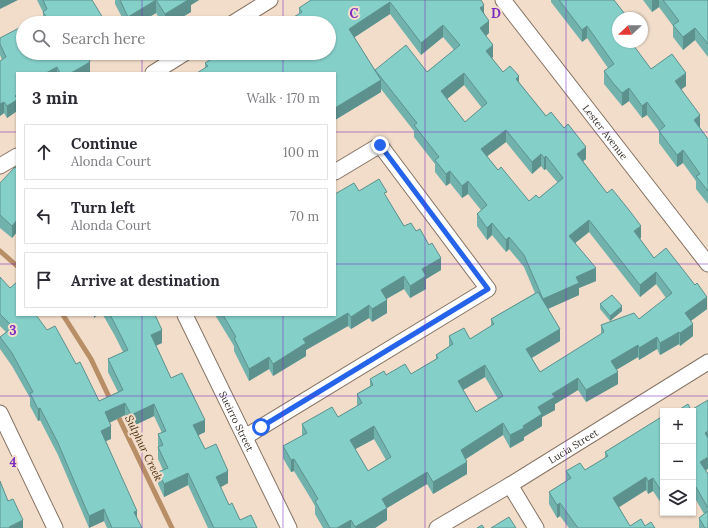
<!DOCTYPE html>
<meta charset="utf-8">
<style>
:root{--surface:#fff;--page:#f2f2f3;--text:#2b2b33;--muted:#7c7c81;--line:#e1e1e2}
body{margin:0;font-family:Lora,serif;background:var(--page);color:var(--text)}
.controls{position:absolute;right:12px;bottom:12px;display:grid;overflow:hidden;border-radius:0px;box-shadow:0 1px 3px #0004}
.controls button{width:36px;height:36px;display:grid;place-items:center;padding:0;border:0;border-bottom:1px solid var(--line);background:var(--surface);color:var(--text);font:20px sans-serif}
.compass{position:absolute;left:612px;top:12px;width:36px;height:36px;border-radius:50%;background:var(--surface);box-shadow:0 1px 3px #0004;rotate:248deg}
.stop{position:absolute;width:12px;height:12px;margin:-9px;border:3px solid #2563eb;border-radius:50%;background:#fff}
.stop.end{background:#2563eb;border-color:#fff;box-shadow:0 1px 4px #0008}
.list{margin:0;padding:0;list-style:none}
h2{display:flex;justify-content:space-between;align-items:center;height:52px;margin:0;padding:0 16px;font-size:17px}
h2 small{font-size:13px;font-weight:400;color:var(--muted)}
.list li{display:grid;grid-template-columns:26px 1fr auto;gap:12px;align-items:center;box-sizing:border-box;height:56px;margin:0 8px 8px;padding:0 8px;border:1px solid var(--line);border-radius:0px}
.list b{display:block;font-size:15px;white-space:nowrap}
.list p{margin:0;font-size:13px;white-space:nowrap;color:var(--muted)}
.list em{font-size:13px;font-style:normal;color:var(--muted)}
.icon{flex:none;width:22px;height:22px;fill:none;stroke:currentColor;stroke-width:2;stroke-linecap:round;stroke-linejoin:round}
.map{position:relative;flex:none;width:708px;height:528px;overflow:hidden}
.search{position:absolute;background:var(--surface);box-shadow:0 1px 3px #0004;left:16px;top:16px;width:320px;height:44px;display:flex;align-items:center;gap:10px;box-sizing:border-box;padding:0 14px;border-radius:22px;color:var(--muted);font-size:15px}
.panel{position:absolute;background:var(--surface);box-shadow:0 1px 3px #0004;left:16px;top:72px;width:320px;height:244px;border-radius:0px}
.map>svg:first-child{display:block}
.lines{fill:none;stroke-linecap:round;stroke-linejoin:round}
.stream{stroke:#b78e66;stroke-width:5}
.street-casing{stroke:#857362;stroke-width:17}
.street{stroke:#fff;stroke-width:15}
.wall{fill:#72b2ad;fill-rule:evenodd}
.shaded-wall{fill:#5d918d}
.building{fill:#85cfc9;stroke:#5d918d;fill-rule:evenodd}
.route{stroke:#2563eb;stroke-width:5}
.grid{fill:none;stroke:#7b2cbf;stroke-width:1;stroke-opacity:0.55}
.labels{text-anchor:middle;stroke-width:4;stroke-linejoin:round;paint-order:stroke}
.street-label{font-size:10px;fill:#372f28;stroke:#f1ddca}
.water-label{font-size:11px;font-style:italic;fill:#503312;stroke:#f1ddca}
.grid-label{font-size:13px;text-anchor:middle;font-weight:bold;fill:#7b2cbf;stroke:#f1ddca;stroke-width:4;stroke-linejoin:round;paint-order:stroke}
</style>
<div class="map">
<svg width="708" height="528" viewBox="0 0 708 528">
<rect width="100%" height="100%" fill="#f1ddca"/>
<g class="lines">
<g class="stream">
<path d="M0 251 17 266"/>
<path d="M63 315 91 359 111 401"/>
<path d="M116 412 172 528"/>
</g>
<defs>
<g id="street">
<path id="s1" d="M503 0 708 264"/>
<path d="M233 23 270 0"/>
<path d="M153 73 185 53"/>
<path d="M0 166 17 156"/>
<path id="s2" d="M185 315 289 528"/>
<path d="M0 413 55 528"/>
<path d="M245 437 488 289 380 145 335 172"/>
<path d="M510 485 536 528"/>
<path id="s3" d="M437 528 510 485 708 362"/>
</g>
</defs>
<use href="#street" class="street-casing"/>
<use href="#street" class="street"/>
</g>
<g class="wall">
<path d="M37 0H61L106 23H43V12Z"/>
<path d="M115 0H199L191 5V12L172 23H162L156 13 139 23H125L115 4Z"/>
<path d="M311 0H481L489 33 486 36 493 57 492 58 503 72 519 82 546 116 586 159 583 161 654 258 707 309 691 321 693 336 680 346 679 344 660 355 657 349 639 360 638 357 616 370 618 384 586 402 578 390 555 404V410L542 417V426L524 437V440L510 448 503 435 466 459 467 474 433 494 427 484 387 508V520L375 528H323L315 514V506L311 499 294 471 291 472 283 458V446L302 436V424L338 417 357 406V394L370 386V379L386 375 411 374 436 359V355L449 347V336L470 339 491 326V319L535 293 524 267 509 249 506 252 492 235 487 240 477 226V214L481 210 468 194 462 198 450 183 446 186 435 172V164L414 137V131L381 89V92L335 120V73L205 68V63L329 53 299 13V8ZM390 14 421 55 443 37 454 50 427 72 375 70 354 37ZM464 85 482 108 465 122 447 99ZM506 142 532 174 541 166 544 170 546 169 558 183 539 198 529 201 498 170 487 156ZM589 232 640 297 656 284 666 298 639 319 601 325V335L540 372 532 358 560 341 548 309 579 295V288L596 281 575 243ZM485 377 498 399 476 412 463 390ZM374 439 386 460 368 471 355 449Z"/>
<path d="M551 0H614L618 42 651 69 686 86 681 89 700 128 708 139V204L696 189V181L683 163 677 167 659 143V131L647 115 642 118 629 101 622 106 604 84V71L608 68 587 38 582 42 551 2Z"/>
<path d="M643 0H708V57L695 40 683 50 673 37V26L659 7 652 12Z"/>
<path d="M0 38 23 53H100L89 60 90 73H17V111L7 118 4 113 0 116V61L2 60 0 55Z"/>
<path d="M17 169V232L12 238 0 228V183Z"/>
<path d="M359 191 387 198 404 226 441 270 426 279V289L410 298 404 289 386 299 387 313 372 322 369 318 351 329 348 326 306 350V356L273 376 269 369 249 381 234 351V346L215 315H335Z"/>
<path d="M0 277 17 315 47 330 76 364 99 401 118 392 108 372V359L123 352 115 336 103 315H155L162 343 156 345 171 378 205 432 198 435 205 449 228 483 220 487 229 505 240 520 257 528H208L188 485 164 497 158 484V472L163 470 158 459V434L162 433 154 416 131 427 125 415 109 423 111 439 106 441 137 518 142 528H107L104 521 89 528 58 455 40 420 38 421 30 406V398L12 366 0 349V337L6 332 0 326Z"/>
<path d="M600 304 622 311 610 321 600 309Z"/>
<path d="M693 411 706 470 708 474V528H699V518L704 514 696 500 693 501Z"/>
<path d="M663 416V506L653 491 648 494 646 490 619 507 630 526H645L655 528H569L560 516 557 518 549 504V492L566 481V471L585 470 605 458V452Z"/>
</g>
<g class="shaded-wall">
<path d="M0 0H18L0 9Z"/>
<path d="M156 0V13L139 23H128V17Z"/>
<path d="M188 0H199L191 5V12L172 23H165V14Z"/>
<path d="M652 0H659V7L652 12Z"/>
<path d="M390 2V14L349 41V29Z"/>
<path d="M484 5V17L480 8Z"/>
<path d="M489 21V33L480 41V28Z"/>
<path d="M443 25V37L421 55V43Z"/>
<path d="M587 26V38L582 42V30Z"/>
<path d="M695 28V40L683 50V37Z"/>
<path d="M493 45V57L486 63V51Z"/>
<path d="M84 53H100L84 62Z"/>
<path d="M90 62V73H71Z"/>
<path d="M57 67V73H46Z"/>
<path d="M464 73V85L441 104V91Z"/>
<path d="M686 73V86L675 94V81Z"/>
<path d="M519 76V88L516 79Z"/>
<path d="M381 80V92L335 120V108Z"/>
<path d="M629 88V101L622 106V93Z"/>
<path d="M17 95V111L7 118V106L15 96Z"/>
<path d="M4 102V113L0 116V104Z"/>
<path d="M647 102V115L642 118V106Z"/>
<path d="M700 115V128L694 133V120Z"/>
<path d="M506 130V142L481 161V149Z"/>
<path d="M586 147V159L577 166V154Z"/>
<path d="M683 150V163L677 167V155Z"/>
<path d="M541 154V166L532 174V162Z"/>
<path d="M546 156V169L544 170V158Z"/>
<path d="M450 171V183L446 186V174Z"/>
<path d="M468 181V194L462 198V186Z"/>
<path d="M17 220V232L12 238V226Z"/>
<path d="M589 220V232L569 248V236Z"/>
<path d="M492 223V235L487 240V228Z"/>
<path d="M641 226V238L634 244V231Z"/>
<path d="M509 237V249L506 252V240Z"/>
<path d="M441 258V270L426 279V289L410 298V286L422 269Z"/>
<path d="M596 268V281L579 288V295L543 311V299L576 277Z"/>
<path d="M656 272V284L640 297V285Z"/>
<path d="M404 276V289L381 302V290Z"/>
<path d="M707 297V309L685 325V313Z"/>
<path d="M387 300V313L372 322V309Z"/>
<path d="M369 305V318L351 329V317Z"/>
<path d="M622 306V311L610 321V316Z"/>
<path d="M348 313V326L306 350V356L273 376V364L303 339Z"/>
<path d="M94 315H98L94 318Z"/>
<path d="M693 324V336L680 346V333Z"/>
<path d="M560 329V341L526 361V349Z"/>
<path d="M162 330V343L151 348V335Z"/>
<path d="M679 332V344L660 355V343Z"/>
<path d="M657 337V349L639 360V348Z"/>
<path d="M638 345V357L611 373V361Z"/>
<path d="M269 357V369L249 381V369Z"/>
<path d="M485 365V377L458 393V381Z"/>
<path d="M618 372V384L586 402V390Z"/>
<path d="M578 378V390L555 404V410L542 417V426L524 437V440L510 448V435L523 426 538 407 552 394Z"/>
<path d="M125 403V415L105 425V412Z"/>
<path d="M154 404V416L131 427V415Z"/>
<path d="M40 408V420L38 421V409Z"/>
<path d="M205 420V432L193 438V425Z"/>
<path d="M503 423V435L461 462V450Z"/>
<path d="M111 426V439L101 443V431Z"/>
<path d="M374 426V439L350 452V440Z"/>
<path d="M708 431V443L705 433Z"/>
<path d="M708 457V469L700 474V462Z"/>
<path d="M294 459V471L291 472V460Z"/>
<path d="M467 462V474L433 494V482Z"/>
<path d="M228 471V483L216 490V477Z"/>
<path d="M427 472V484L387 508V520L375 528H355L382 499Z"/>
<path d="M188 473V485L164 497V484Z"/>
<path d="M646 477V490L613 511V498Z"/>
<path d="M653 478V491L648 494V481Z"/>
<path d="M696 487V500L693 501V489Z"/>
<path d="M560 503V516L557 518V505Z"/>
<path d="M104 509V521L89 528V516Z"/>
<path d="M137 511V523L134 512Z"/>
<path d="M670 513H675L670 516Z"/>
<path d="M23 520V528H9V527Z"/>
<path d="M351 520V528H337Z"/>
</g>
<g class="building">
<path d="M43 0H92L106 23H50L43 12 47 9Z"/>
<path d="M120 0H188L165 14 156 0 128 17Z"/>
<path d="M311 0H481L484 5 480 8 489 21 480 28 493 45 486 51 503 72 510 66 519 76 516 79 546 116 551 112 564 128 568 124 586 147 577 154 607 193 612 189 629 210 641 226 634 231 654 258 666 248 695 285 697 283 707 297 685 313 693 324 680 333 679 332 660 343 657 337 639 348 638 345 611 361 618 372 586 390 578 378 552 394 555 397 538 407 542 414 523 426 524 428 510 435 503 423 461 450 467 462 433 482 427 472 382 499 387 508 355 527 351 520 337 528H330L315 501 318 499 311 487 294 459 291 460 283 446 307 433 302 424 332 407 338 417 362 403 357 394 373 385 370 379 384 371 386 375 405 364 411 374 438 358 436 355 453 344 449 336 464 328 470 339 494 324 491 319 538 292 560 329 526 349 540 372 604 332 601 325 634 313 639 319 672 293 656 272 640 285 589 220 569 236 596 268 576 277 579 283 543 299 524 255 509 237 506 240 492 223 487 228 477 214 487 205 468 181 462 186 450 171 446 174 435 160 439 157 414 125 417 123 375 70 406 45 427 72 460 45 443 25 421 43 390 2 349 29 381 80 335 108V73H197L208 66 205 63 221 53H329V23H284L302 12 299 8ZM464 73 487 103 465 122 441 91ZM506 130 532 162 541 154 544 158 546 156 563 178 539 198 536 195 529 201 501 167 498 170 481 149ZM485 365 503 396 476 412 458 381ZM374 426 391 457 368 471 350 440Z"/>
<path d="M559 0H614L628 18H618V42H631L651 69 672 54 686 73 675 81 700 115 694 120 708 139V191L696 176 700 174 683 150 677 155 659 131 665 126 647 102 642 106 629 88 622 93 613 83 604 71 614 64 587 26 582 30Z"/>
<path d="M663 0H708V44L695 28 683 37 673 25 679 21Z"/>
<path d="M19 28 23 36V53H85L90 62 71 73H60L57 67 46 73H17V95L15 96 17 98V100L7 106 4 102 0 104V61L6 57 0 44V38Z"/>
<path d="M15 167 17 169V220L12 226 0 215V183Z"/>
<path d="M379 179 387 192 384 193 404 226 411 223 416 231 420 229 429 245 432 243 441 258 422 269 426 276 410 286 404 276 381 290 387 300 372 309 369 305 351 317 348 313 303 339 306 343 273 364 269 357 249 369 234 338 236 337 223 315H335V194L354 183 359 191Z"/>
<path d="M0 277 10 288 17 282V315H36L47 330 55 326 76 364 80 362 99 401 123 390 108 359 128 350 115 324 110 315H155L162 330 151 335 171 378 182 373 205 420 193 425 205 449 216 444 228 471 216 477 229 505 232 503 240 520 251 515 257 528H214L188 473 164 484 158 472 168 468 158 447 163 445 158 434 166 431 154 404 131 415 125 403 105 412 111 426 101 431 137 511 134 512 142 528H112L104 509 89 516 58 443 40 408 38 409 30 393 33 392 12 353 0 337 13 327 0 314Z"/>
<path d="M612 295 622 306 610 316 600 304Z"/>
<path d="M708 400V431L705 433 708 438V457L700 462 708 474V508L696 487 693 489V411H677L688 404 691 410Z"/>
<path d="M663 416V494L653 478 648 481 646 477 613 498 630 526 641 519 645 526 651 522 655 528H578L560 503 557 505 549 492 571 478 566 471 580 463 585 470 608 456 605 452Z"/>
<path d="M0 481 8 501 13 499 23 520 9 527 10 528H0Z"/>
<path d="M708 511V528H705L699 518Z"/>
<path d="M509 517 516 528H491Z"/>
<path d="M482 525 484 528H477Z"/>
</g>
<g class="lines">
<path class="route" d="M261 427 488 289 380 145"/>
</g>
<path class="grid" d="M142 0V23M283 0V23M425 0V528M566 0V528M142 53V73M283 53V73M0 132H17M335 132H708M0 264H17M335 264H708M142 315V528M283 315V528M0 396H708"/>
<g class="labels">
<g class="street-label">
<text dy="4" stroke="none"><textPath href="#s1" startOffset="167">Lester Avenue</textPath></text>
<text dy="4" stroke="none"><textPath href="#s2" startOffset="118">Sueirro Street</textPath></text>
<text dy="4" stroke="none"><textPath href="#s3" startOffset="159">Lucia Street</textPath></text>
</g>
<g class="water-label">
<text transform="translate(144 448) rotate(64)" y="4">Sulphur Creek</text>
</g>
</g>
<g class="grid-label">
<text x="354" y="18">C</text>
<text x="496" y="18">D</text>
<text x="13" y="335">3</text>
<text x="13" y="467">4</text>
</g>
</svg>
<div class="controls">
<button>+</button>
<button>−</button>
<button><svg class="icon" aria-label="layers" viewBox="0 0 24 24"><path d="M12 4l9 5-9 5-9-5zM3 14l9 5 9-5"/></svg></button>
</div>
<svg class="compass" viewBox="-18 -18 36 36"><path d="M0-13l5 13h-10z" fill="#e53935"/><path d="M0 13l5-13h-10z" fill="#7c7c81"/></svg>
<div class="stop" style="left:261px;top:427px"></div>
<div class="stop end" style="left:380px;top:145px"></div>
<div class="search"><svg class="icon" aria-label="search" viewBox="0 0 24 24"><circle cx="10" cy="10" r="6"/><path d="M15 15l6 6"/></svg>Search here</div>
<section class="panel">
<h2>3 min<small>Walk · 170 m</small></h2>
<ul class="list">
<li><svg class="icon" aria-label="ahead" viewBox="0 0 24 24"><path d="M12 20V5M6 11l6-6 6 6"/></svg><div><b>Continue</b><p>Alonda Court</p></div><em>100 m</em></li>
<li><svg class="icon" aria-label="left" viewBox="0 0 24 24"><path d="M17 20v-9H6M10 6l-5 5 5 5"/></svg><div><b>Turn left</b><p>Alonda Court</p></div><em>70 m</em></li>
<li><svg class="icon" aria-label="arrive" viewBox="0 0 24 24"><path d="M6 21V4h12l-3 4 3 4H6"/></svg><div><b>Arrive at destination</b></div></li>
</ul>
</section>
</div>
